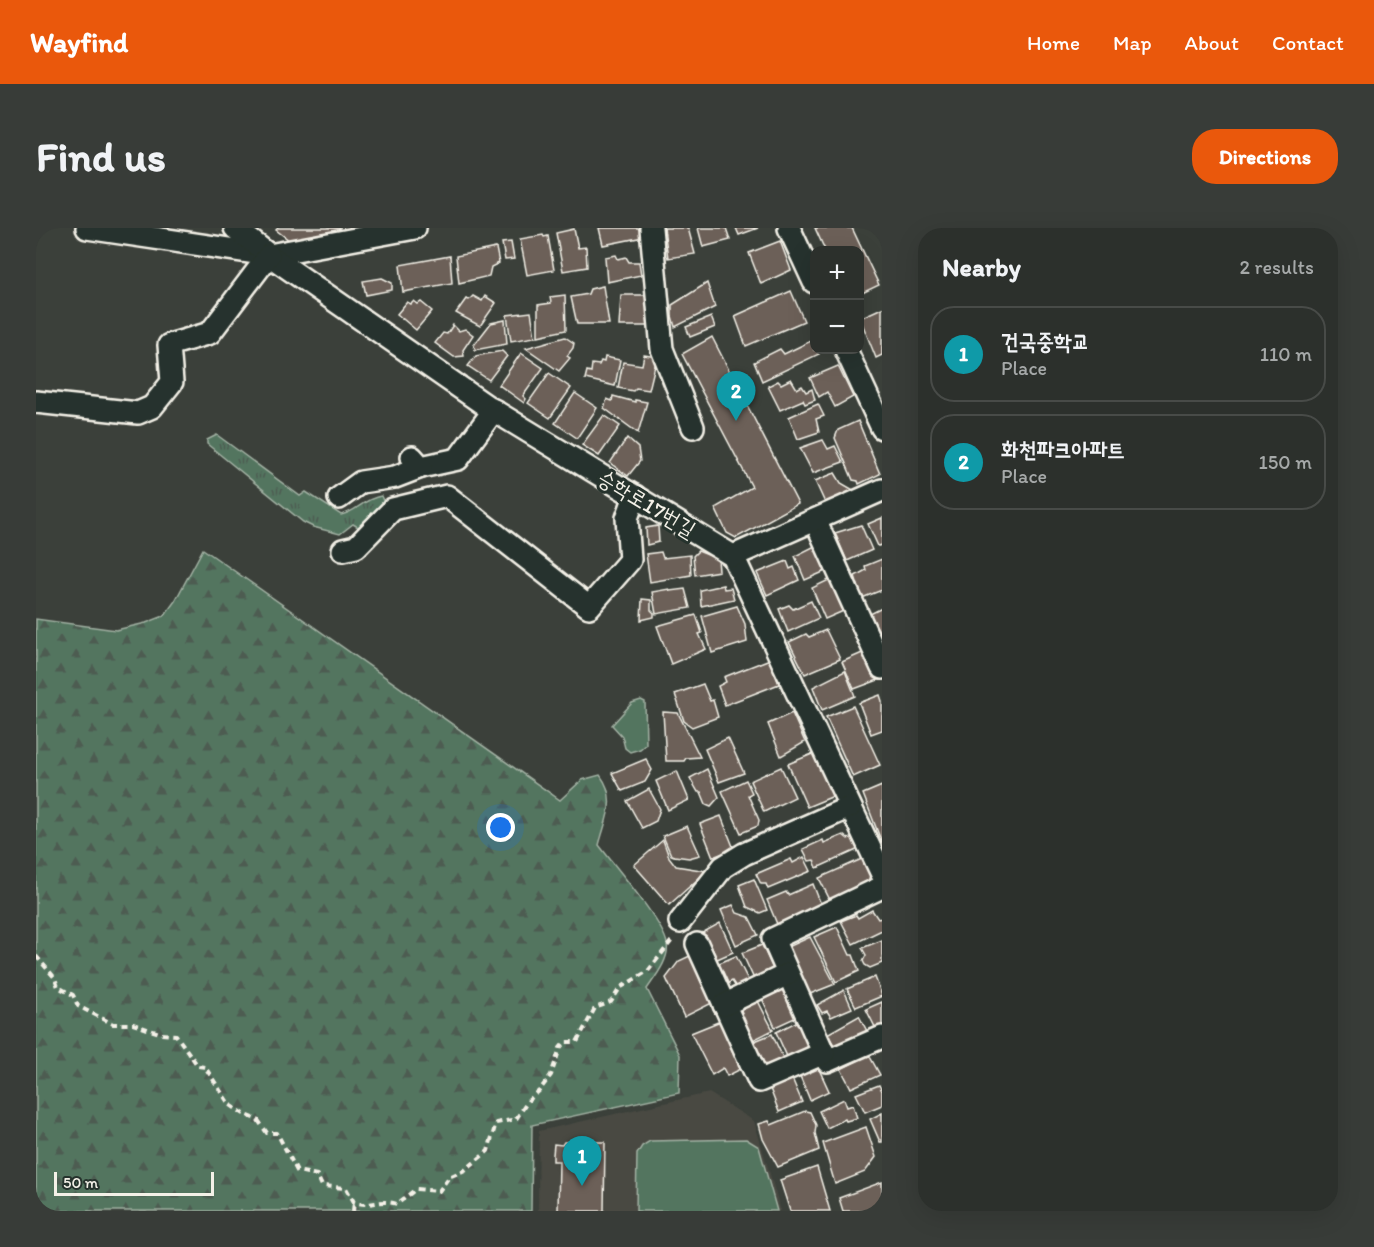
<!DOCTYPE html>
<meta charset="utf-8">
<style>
:root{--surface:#2c302c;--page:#383c38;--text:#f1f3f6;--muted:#a6a9a9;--line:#484b48;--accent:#ea580c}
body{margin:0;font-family:Itim,"Poor Story",sans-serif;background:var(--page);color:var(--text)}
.controls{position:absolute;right:18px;top:18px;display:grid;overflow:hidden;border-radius:12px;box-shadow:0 6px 24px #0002}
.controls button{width:54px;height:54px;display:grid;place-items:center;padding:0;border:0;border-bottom:2px solid var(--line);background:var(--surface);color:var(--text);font:30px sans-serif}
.scale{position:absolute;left:18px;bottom:15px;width:160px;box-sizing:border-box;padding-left:6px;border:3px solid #f4f1e8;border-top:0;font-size:16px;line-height:21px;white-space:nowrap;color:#f4f1e8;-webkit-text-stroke:4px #26332d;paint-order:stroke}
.you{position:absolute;left:465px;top:600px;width:21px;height:21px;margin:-15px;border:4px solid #fff;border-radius:50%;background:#1a73e8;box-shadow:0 0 0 9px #1a73e833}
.badge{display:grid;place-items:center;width:39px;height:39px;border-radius:50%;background:var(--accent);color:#fff;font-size:20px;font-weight:700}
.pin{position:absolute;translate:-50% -50px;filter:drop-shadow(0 2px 3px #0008)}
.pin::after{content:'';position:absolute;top:32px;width:21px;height:18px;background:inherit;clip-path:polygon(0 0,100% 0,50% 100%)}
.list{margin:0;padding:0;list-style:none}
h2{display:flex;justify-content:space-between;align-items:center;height:78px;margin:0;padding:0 24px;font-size:26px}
h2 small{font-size:20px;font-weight:400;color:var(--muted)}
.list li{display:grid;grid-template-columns:39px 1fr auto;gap:18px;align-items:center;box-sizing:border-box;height:96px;margin:0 12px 12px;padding:0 12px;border:2px solid var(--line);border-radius:24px}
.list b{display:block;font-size:22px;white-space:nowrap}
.list p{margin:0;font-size:20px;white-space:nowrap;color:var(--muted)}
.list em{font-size:20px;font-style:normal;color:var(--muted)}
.map{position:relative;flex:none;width:846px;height:983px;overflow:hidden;border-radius:24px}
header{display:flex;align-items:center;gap:36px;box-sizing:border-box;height:84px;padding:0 30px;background:var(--accent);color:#fff}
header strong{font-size:28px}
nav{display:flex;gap:33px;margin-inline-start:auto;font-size:21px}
.intro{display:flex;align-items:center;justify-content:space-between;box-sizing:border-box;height:144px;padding:0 36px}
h1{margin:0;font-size:42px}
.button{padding:15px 27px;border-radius:24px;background:var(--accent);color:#fff;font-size:21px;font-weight:700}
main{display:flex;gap:36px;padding:0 36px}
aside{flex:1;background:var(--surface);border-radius:24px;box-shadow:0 6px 24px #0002}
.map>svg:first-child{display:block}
.built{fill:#4a4a43}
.grass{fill:url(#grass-tufts);stroke:#a3b2a4;stroke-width:1.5}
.forest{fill:url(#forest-firs);stroke:#a3b2a4;stroke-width:1.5}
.green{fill:#52745f;stroke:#a3b2a4;stroke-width:1.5}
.building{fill:#6c6058;stroke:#f4f1e8;stroke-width:1.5}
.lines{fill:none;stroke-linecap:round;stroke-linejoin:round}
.minor-casing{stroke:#f4f1e8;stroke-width:26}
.path{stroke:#f4f1e8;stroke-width:4;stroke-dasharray:6 4.5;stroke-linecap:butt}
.minor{stroke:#26332d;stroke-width:21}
.labels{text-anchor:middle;stroke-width:6;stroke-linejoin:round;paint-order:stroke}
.street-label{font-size:22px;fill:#f4f1e8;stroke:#26332d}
</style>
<header>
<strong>Wayfind</strong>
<nav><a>Home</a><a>Map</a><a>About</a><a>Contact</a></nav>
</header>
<div class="intro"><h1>Find us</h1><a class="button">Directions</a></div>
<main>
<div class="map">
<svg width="846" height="983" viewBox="0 0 846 983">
<defs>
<pattern id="grass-tufts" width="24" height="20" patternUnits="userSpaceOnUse" patternTransform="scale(1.5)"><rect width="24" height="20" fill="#52745f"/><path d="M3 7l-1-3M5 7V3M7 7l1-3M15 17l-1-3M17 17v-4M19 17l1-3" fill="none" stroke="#4d5c51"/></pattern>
<pattern id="forest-firs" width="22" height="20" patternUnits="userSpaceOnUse" patternTransform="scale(1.5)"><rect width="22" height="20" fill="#52745f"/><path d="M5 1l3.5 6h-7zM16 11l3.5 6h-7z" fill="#4d5c51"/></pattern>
</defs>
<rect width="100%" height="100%" fill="#3b403a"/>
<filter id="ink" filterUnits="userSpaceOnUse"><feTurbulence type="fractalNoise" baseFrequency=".0167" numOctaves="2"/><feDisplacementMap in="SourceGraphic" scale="12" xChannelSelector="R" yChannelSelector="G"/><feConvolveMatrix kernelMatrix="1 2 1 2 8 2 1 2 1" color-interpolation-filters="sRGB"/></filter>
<g filter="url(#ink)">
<path class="built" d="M673 865 718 893 745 983H502L503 903Z"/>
<path class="grass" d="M181 207 264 268 270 264 305 287C321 284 327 271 345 268L348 275 322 299 317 296 304 306 277 299 267 294 171 216V212Z"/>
<path class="forest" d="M167 321 524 572 546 552 564 547C582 571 570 590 563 617 578 637 628 695 631 716 634 731 619 749 611 761L644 827 643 865 496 897 495 983H0V391L80 402 110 395 128 388 139 373Z"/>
<g class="green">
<path d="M605 472 609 474 610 516 604 521 594 524 589 520 586 508 576 497 596 475Z"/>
<path d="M710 911 723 919 741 983H600L601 926 606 918 614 913Z"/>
</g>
<g class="building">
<path d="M242 0H304V7L268 15 253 12 240 2Z"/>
<path d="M563 0H609L607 9 567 17Z"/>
<path d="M628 0H652L659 26 632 30Z"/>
<path d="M662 0H690L694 12 667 19Z"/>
<path d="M700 0H722L703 7Z"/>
<path d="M779 0H816L843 57 824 66V22H789Z"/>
<path d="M538 1 542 20 550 19 551 39 527 43 520 5Z"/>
<path d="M507 7 508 9 512 8 518 42 491 47 484 11Z"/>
<path d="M744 13 755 42 725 56 713 25Z"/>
<path d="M475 14 478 31 469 32 466 15Z"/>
<path d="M460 20 463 35 455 39 453 48 423 55 420 28Z"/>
<path d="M580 27 582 31 590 29 593 34H603L605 47 571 54 569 29Z"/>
<path d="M414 28 416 55 367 64 364 37Z"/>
<path d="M346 50 356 55V62L330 67 327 53Z"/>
<path d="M671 55 679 79 639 99 636 88V77Z"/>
<path d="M567 58 573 96H541L535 69 552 66 554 61Z"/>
<path d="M755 63 768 93 710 118 699 88Z"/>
<path d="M529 67 530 102 502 108V77L515 75 514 69Z"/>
<path d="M585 67H613L615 98H583Z"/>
<path d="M437 68 446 73 449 68 460 75 444 98 420 85 430 71 433 72Z"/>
<path d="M378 73 382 76 385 74 396 83 380 102 361 86 371 74 375 76Z"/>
<path d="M846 80V127L840 130 824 90Z"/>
<path d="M495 84 499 109 475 113 471 87Z"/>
<path d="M675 89 679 99 654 109 650 99Z"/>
<path d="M469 92 471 116 439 122 438 117 455 95Z"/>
<path d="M417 97 423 103 429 101 437 107 427 122 428 128 418 129 399 115 407 105 411 106Z"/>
<path d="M529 109 538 115 537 120 531 128 534 130 523 143 490 120Z"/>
<path d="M676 109 762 276 700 310 691 305 679 280 716 259 646 126Z"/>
<path d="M777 112 778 122H781L783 126 726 153 718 134 744 121 748 126Z"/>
<path d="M466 123 471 128 453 152 432 138 440 128Z"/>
<path d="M485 125 507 140 487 168 490 171 488 175 463 157Z"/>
<path d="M608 127 621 129 613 162 600 160 597 163 582 160 587 134 606 137Z"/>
<path d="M569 129 584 132 579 158 549 151 551 143 555 144 556 136 563 137 565 133 568 134Z"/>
<path d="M802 138 817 169 799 179 791 164 783 169 774 150Z"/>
<path d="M513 145 535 160 514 190 492 175Z"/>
<path d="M755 151 761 161 766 158 770 164 776 161 779 172 769 176 767 172 744 182 732 158 742 153 745 156Z"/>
<path d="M539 165 561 180 541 210 519 195Z"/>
<path d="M577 168 599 174V172L611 174 602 205 568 180 571 171 576 173Z"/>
<path d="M782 176 788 188 780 191 783 204 762 211 753 189Z"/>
<path d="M568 187 584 198 563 228 546 217Z"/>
<path d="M822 193 844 246 823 256 822 253 817 252 799 210 802 202Z"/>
<path d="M591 210 602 220 604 233 592 248 574 235Z"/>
<path d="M787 212 792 221 799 218 807 234 777 245 764 220Z"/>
<path d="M799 245 805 255 819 263 790 277 779 253Z"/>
<path d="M846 290V317L842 318 832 296Z"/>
<path d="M825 297 836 322 811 333 799 305Z"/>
<path d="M622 298 623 314 611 317 610 300Z"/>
<path d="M781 317 792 342 769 352 759 328Z"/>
<path d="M662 323 682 331 683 343 659 347 657 328Z"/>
<path d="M625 324 627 330 654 327 655 347 614 354 610 326Z"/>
<path d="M846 331V362L826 370 819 348 830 342 829 338Z"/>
<path d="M751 333 754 341 758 339 763 352 731 367 721 345Z"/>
<path d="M797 350 812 381 789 391 776 360Z"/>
<path d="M687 357 688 361 695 360 698 371 665 378 664 362Z"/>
<path d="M633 361 634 363 649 361 654 380 620 386 616 364Z"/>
<path d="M606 371 615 372V382L618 385V389L605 392Z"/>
<path d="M775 373 783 390 752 404 743 381 753 377 757 381Z"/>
<path d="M701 378 709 396 711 414 676 425 666 388Z"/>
<path d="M846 380V409L834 386Z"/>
<path d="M660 387 666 405 663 406 670 421 635 436 621 398Z"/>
<path d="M790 402 804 431 769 446 753 414 770 406 773 409Z"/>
<path d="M833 422 845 451 818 461 806 434Z"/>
<path d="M734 431 743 456 689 477 682 458 690 454 688 449Z"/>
<path d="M809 443 819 468 786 482 777 459Z"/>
<path d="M667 456 674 473 677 472 682 489 656 499 648 493 639 466Z"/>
<path d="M844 467 846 473V502L835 506 823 475Z"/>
<path d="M817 478 844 537 817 549 790 489Z"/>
<path d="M627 484 642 485 664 529 650 530 648 533H630Z"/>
<path d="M756 485 769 514 745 528 732 496Z"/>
<path d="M692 510 708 545 683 554 669 521Z"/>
<path d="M781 524 800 567 771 579 752 536Z"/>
<path d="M610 531 616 542 609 554 586 563 576 545Z"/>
<path d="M745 539 759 569 728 584 714 553Z"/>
<path d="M671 541 683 569 675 578 670 576 665 564H662L654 550Z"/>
<path d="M641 543 653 572 632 582 620 553Z"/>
<path d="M710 552 716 565 712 567 723 592 722 598 705 605 686 563Z"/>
<path d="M846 558V615L827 566Z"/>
<path d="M613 561 624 581 620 593 606 600 591 573Z"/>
<path d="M685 588 698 621 677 629 664 596Z"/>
<path d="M651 598 664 627 653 630 638 628 635 627 627 608Z"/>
<path d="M807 607 812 611 820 608 825 620 781 640 778 632 773 633 767 621 787 612 788 615Z"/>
<path d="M627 612 633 629 640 638 671 643 633 677 598 637Z"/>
<path d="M768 629 775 643 732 661 730 656H725L720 646 755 631 757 635Z"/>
<path d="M828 630 835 644 831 657 795 674 783 650Z"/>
<path d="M718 651 731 682 724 685 711 679 703 657Z"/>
<path d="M777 656 786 679 741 696 731 672 750 664 752 667Z"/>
<path d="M697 677 701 685 713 689 722 707 700 717 685 682Z"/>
<path d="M836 682 842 691 846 690V702L817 716 805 693 820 687 822 690Z"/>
<path d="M684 695 697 724 679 732 666 705Z"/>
<path d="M801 699 814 727H817L823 743 800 754 778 709Z"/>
<path d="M774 709 799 756 774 766 752 719Z"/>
<path d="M846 712V735L834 740 829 737 827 733 830 727 826 720Z"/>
<path d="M726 717 738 743 718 751 706 725Z"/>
<path d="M656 727 663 739V749L676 775 648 789 630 750 643 733Z"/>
<path d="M700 728 713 754 700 759 696 753 691 756 681 736Z"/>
<path d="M839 749 846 768 820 779 811 761Z"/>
<path d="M744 758 763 788 739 799 725 768Z"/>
<path d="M808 762 816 780 795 789 791 783 786 785 781 777Z"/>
<path d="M721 771 737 802 711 815 696 784Z"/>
<path d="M846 774V798L840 801 830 781Z"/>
<path d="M823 788 832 805 800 820 791 806Z"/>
<path d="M766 791 781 822 753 833 740 804Z"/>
<path d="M687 792 709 839 691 848 687 840 676 847 655 805Z"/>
<path d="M736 806 748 832 727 842 714 815Z"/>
<path d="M833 827 844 847 815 860 805 841Z"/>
<path d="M782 839 793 863 774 872 764 848Z"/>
<path d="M755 848 766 874 743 884 733 858Z"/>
<path d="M843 857 846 863V877L829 884 820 866Z"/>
<path d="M808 871 811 879 817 877 821 890 810 893 809 891 791 900 783 883Z"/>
<path d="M769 883 774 884 780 897 779 905 783 922 742 939 727 911 723 896 733 893 735 897Z"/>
<path d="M846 885V914H844L834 891Z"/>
<path d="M830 899 840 929 829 944 799 956 787 915Z"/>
<path d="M528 914H569L568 983H522L523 933H517V927L518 916 526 917Z"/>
<path d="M781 939 794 983H754L744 952Z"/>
<path d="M846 954V983H807L803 970Z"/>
</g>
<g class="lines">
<defs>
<g id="minor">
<path d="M51 0 233 27 379 0"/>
<path d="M199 0 233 27 452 179 697 328 846 646"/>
<path d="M615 0 626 121 657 199"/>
<path d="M753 0 778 54"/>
<path d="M810 122 846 200"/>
<path d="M0 174 102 185 116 179 136 154 133 117 174 105 233 27"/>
<path d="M376 229 385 239 422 231 458 182"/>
<path d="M303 270 325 254 359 249 385 239"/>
<path d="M779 292 846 440"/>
<path d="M307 322 320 319 357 281 411 268 553 379 594 332 591 290 599 268"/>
<path d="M697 328 846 262"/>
<path d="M846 659 737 711 791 833 846 809"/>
<path d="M644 694 687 639 708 626 814 579"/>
<path d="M661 716 723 853 788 825"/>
<path d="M688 777 752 746"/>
</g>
</defs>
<use href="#minor" class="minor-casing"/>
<g class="path">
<path d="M0 728 19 750 22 759 37 767 42 778 77 796H97L126 806 140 807 162 838 169 839 193 876 208 886 222 892 231 905H241L261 943 281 947 286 958 310 960 318 974C337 980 341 970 361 976L380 961 403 963 413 949 429 942 452 923 460 895 480 891 492 873 503 863 515 847 524 820 529 814H541L559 780 575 774 584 760 612 743 637 711"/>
<path d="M317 983 318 974"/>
</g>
<use href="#minor" class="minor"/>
</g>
</g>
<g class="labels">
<g class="street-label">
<text transform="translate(611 275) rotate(31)" y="8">승학로17번길</text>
</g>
</g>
</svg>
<div class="controls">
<button>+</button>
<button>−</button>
</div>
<div class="scale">50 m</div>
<div class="you"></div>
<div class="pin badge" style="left:546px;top:958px;background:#0f9aa8">1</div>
<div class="pin badge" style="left:700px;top:193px;background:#0f9aa8">2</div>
</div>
<aside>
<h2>Nearby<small>2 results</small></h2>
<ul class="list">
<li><span class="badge" style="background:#0f9aa8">1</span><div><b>건국중학교</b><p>Place</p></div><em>110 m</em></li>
<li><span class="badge" style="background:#0f9aa8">2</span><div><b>화천파크아파트</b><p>Place</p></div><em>150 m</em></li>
</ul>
</aside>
</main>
